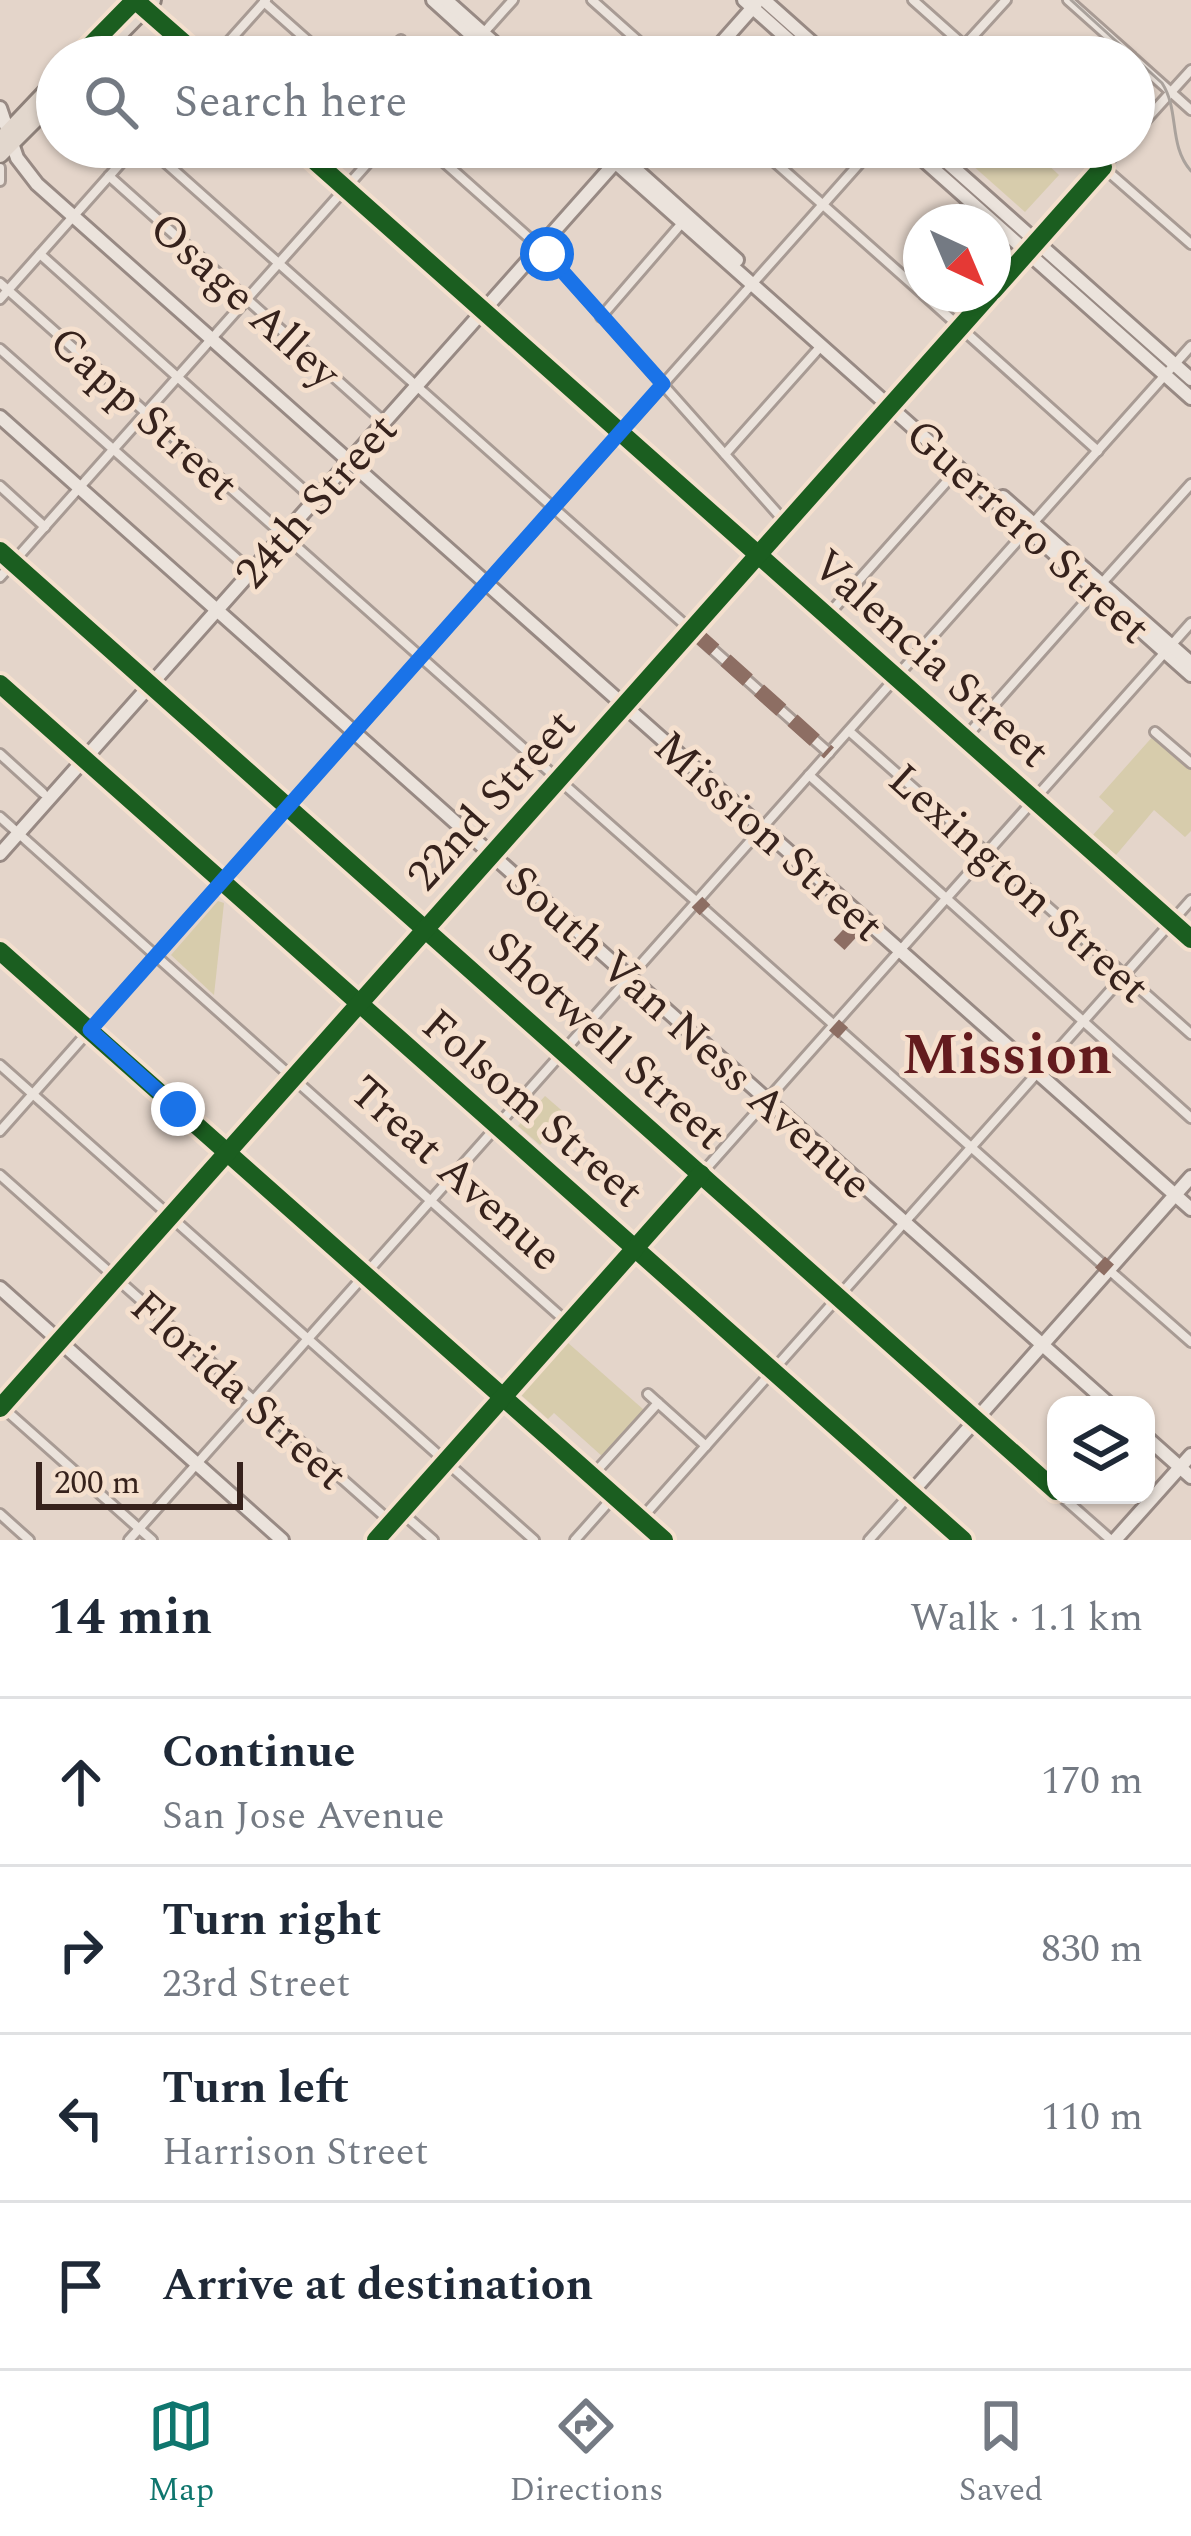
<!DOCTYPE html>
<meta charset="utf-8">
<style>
:root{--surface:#fff;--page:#f6f6f7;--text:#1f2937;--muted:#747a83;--line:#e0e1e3;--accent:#0f766e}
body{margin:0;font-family:Spectral,serif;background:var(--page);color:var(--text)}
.controls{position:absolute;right:36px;bottom:36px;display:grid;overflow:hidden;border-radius:24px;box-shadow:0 3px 9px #0004}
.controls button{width:108px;height:108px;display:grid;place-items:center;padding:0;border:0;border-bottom:3px solid var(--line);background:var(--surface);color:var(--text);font:60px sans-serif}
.compass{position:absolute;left:903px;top:204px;width:108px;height:108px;border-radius:50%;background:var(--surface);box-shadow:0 3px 9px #0004;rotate:136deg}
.scale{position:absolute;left:36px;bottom:30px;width:207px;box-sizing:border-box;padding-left:12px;border:6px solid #36221c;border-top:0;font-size:33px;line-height:42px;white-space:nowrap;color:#36221c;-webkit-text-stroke:9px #f5e0ce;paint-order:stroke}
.stop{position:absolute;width:36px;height:36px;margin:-27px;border:9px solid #1a73e8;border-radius:50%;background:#fff}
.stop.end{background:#1a73e8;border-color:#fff;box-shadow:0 3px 12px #0008}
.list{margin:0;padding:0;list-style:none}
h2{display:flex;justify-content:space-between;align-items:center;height:156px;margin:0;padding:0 48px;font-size:51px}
h2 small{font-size:39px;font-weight:400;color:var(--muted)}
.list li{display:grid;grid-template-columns:78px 1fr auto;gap:36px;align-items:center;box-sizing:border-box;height:168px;padding:0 48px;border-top:3px solid var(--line)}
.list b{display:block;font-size:45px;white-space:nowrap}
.list p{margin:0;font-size:39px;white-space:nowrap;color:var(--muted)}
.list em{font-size:39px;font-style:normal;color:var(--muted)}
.icon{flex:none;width:66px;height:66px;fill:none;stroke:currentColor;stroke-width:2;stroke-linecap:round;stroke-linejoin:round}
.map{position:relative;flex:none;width:1191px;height:1540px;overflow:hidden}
.search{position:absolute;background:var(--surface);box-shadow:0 3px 9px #0004;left:36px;right:36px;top:36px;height:132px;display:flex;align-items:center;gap:30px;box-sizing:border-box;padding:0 42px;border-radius:66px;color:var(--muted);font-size:45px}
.sheet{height:828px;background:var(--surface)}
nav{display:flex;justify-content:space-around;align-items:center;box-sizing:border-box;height:168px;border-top:3px solid var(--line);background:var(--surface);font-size:33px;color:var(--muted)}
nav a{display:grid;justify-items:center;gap:6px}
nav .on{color:var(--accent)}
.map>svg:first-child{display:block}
.green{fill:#d7ccac}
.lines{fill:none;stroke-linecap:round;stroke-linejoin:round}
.street-casing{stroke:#a89b94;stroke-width:14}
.secondary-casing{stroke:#988a84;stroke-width:18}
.primary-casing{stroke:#8e817a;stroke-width:20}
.street{stroke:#ebe3dc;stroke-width:8}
.secondary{stroke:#ebe3dc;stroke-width:12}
.primary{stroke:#e2d7cd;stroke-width:14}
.tram{stroke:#aaa29c;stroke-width:3}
.quiet{stroke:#8d6e63;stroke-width:15;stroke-dasharray:30 15;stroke-linecap:butt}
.cycleway-casing{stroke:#f5e0ce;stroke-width:26}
.cycleway{stroke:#1b5e20;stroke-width:18}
.route{stroke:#1a73e8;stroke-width:15}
.labels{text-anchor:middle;stroke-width:10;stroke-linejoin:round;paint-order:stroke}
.street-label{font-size:45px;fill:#36221c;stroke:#f5e0ce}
.district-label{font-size:57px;font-weight:bold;fill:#631b1e;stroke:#f5e0ce}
</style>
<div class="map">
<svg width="1191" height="1540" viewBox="0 0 1191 1540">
<rect width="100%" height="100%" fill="#e4d5ca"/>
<g class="green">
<path d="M972 147H1029L1059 175 1025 212 963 157Z"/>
<path d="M1154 735 1191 768V831L1185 837 1154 810 1116 855 1093 835 1114 811 1099 797Z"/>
<path d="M218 901 224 903 214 995 171 955Z"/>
<path d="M545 1096 567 1115 540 1145 518 1126Z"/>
<path d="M567 1342 644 1410 603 1457 554 1413 548 1419 520 1394Z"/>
</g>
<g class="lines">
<defs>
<g id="street">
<path d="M592 0 656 57"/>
<path d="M913 0 977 57"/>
<path d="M1068 0 1132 57"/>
<path d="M264 2 326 57"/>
<path d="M215 57 266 0"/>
<path d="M386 57 401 40"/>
<path d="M462 57 513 0"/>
<path d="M954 57 1006 0"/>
<path d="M1134 59 1191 110"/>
<path d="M1134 133 1191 70"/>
<path d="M148 147 829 753"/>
<path d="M427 147 546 253 786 523"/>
<path d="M758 147 921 292"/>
<path d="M1080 147 1191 244"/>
<path d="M0 168V181"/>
<path d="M109 176 383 421"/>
<path d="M40 254 308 494"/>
<path d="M0 283 559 780"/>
<path d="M993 291 1121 147"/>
<path d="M923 294 1098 451"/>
<path d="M0 299 135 147"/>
<path d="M601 317 682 223"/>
<path d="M0 349 245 566"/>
<path d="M725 454 821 346"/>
<path d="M0 486 45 527"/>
<path d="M1034 522 1191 346"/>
<path d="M0 551 1056 1491"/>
<path d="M0 577 382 147"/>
<path d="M1102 583 1191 484"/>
<path d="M828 615 958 469"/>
<path d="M849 731 1191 1034"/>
<path d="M1155 732 1191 763"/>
<path d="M965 738 1095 591"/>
<path d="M0 754 43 793"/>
<path d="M809 775 1191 1118"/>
<path d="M567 787 697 902"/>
<path d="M0 817 568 1323"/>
<path d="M705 910 834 1025"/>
<path d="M843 1033 1100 1262"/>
<path d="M0 1065 534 1540"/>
<path d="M0 1131 874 147"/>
<path d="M0 1175 384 1516 409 1519 433 1540"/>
<path d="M1109 1270 1191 1342"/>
<path d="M648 1394 706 1446"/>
<path d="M1 1406 152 1540"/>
<path d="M0 1408 990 294"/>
<path d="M592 1476 658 1403"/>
<path d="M1060 1495 1111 1540"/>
<path d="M0 1514 29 1540"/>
<path d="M641 1519 1191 900"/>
<path d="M129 1540 1027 530"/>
<path d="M376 1540 1191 623"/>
<path d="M575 1540 614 1496"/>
<path d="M869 1540 911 1493"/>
</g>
<g id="secondary">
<path d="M433 0 496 57"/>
<path d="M446 0 510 57"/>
<path d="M744 0 808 57"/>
<path d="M764 0 828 57"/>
<path d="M141 5 200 57"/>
<path d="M709 57 756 4"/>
<path d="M0 108 17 158 37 184 1191 1209"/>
<path d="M299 147 1191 939"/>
<path d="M598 147 1191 675"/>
<path d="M611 147 737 260"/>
<path d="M909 147 1191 398"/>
<path d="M930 147 1191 379"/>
<path d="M0 417 1110 1405"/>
<path d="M1003 497 1191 663"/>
<path d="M0 684 963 1540"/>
<path d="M0 854 629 147"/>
<path d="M0 951 664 1540"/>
<path d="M0 1288 282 1540"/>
<path d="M1146 1437 1191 1477"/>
<path d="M911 1493 1191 1177"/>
<path d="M1115 1540 1191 1455"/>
</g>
<g id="primary">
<path d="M79 57 135 0"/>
<path d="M97 57 153 0"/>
<path d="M0 140 57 80"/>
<path d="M0 155 57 98"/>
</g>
</defs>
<use href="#street" class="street-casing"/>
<use href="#secondary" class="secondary-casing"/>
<use href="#primary" class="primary-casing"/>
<use href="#street" class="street"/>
<use href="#secondary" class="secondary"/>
<use href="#primary" class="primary"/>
<path class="tram" d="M1071 0 1162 83C1180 111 1168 145 1191 171"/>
<g class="quiet">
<path d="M692 630 829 753"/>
<path d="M697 902 705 910"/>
<path d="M839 945 864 918"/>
<path d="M834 1025 843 1033"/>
<path d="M1100 1262 1109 1270"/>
</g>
<defs>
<g id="cycleway">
<path d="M79 57 135 0 200 57"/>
<path d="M299 147 1191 939"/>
<path d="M993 291 1103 167 1080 147"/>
<path d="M0 551 1056 1491"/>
<path d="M0 684 963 1540"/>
<path d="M0 951 664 1540"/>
<path d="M0 1408 990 294"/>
<path d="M376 1540 701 1174"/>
</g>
</defs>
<use href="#cycleway" class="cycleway-casing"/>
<use href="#cycleway" class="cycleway"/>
</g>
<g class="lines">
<path class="route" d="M178 1109 90 1030 663 384 547 254"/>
</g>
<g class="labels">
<g class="street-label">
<text transform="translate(246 299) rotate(42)" y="16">Osage Alley</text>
<text transform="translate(145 412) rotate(42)" y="16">Capp Street</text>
<text transform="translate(315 500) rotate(-48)" y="16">24th Street</text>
<text transform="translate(1029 530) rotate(42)" y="16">Guerrero Street</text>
<text transform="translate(932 657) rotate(42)" y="16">Valencia Street</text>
<text transform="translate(490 799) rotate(-48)" y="16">22nd Street</text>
<text transform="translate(770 835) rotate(42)" y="16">Mission Street</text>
<text transform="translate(1020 882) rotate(42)" y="16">Lexington Street</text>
<text transform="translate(690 1031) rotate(42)" y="16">South Van Ness Avenue</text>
<text transform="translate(608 1039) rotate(42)" y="16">Shotwell Street</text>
<text transform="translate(534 1107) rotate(41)" y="16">Folsom Street</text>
<text transform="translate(457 1172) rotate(42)" y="16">Treat Avenue</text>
<text transform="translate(240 1389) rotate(42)" y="16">Florida Street</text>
</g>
<g class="district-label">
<text x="1007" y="1073">Mission</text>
</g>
</g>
</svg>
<div class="controls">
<button><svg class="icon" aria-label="layers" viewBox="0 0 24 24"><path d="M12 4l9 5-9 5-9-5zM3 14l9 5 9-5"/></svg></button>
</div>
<svg class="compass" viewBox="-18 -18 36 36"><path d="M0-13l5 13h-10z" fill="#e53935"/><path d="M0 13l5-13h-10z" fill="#747a83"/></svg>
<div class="scale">200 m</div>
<div class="stop" style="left:547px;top:254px"></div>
<div class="stop end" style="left:178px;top:1109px"></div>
<div class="search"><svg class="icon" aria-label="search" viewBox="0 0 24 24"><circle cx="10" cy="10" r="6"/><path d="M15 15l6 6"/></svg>Search here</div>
</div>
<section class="sheet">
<h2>14 min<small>Walk · 1.1 km</small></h2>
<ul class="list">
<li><svg class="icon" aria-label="ahead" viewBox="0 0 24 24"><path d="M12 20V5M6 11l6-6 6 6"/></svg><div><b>Continue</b><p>San Jose Avenue</p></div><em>170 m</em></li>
<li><svg class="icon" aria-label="right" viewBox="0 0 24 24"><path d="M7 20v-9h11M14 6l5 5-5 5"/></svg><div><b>Turn right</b><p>23rd Street</p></div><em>830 m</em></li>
<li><svg class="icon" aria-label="left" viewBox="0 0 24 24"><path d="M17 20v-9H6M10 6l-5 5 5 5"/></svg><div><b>Turn left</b><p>Harrison Street</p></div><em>110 m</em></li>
<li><svg class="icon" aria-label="arrive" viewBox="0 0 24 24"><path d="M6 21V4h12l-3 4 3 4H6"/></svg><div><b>Arrive at destination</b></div></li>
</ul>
</section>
<nav>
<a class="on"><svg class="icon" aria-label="map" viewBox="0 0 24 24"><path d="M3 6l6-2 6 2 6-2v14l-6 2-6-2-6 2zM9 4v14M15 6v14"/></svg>Map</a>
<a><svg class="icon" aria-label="directions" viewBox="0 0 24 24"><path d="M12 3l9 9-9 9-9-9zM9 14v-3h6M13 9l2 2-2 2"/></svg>Directions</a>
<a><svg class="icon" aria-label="saved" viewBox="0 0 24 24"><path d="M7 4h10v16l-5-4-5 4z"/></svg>Saved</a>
</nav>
